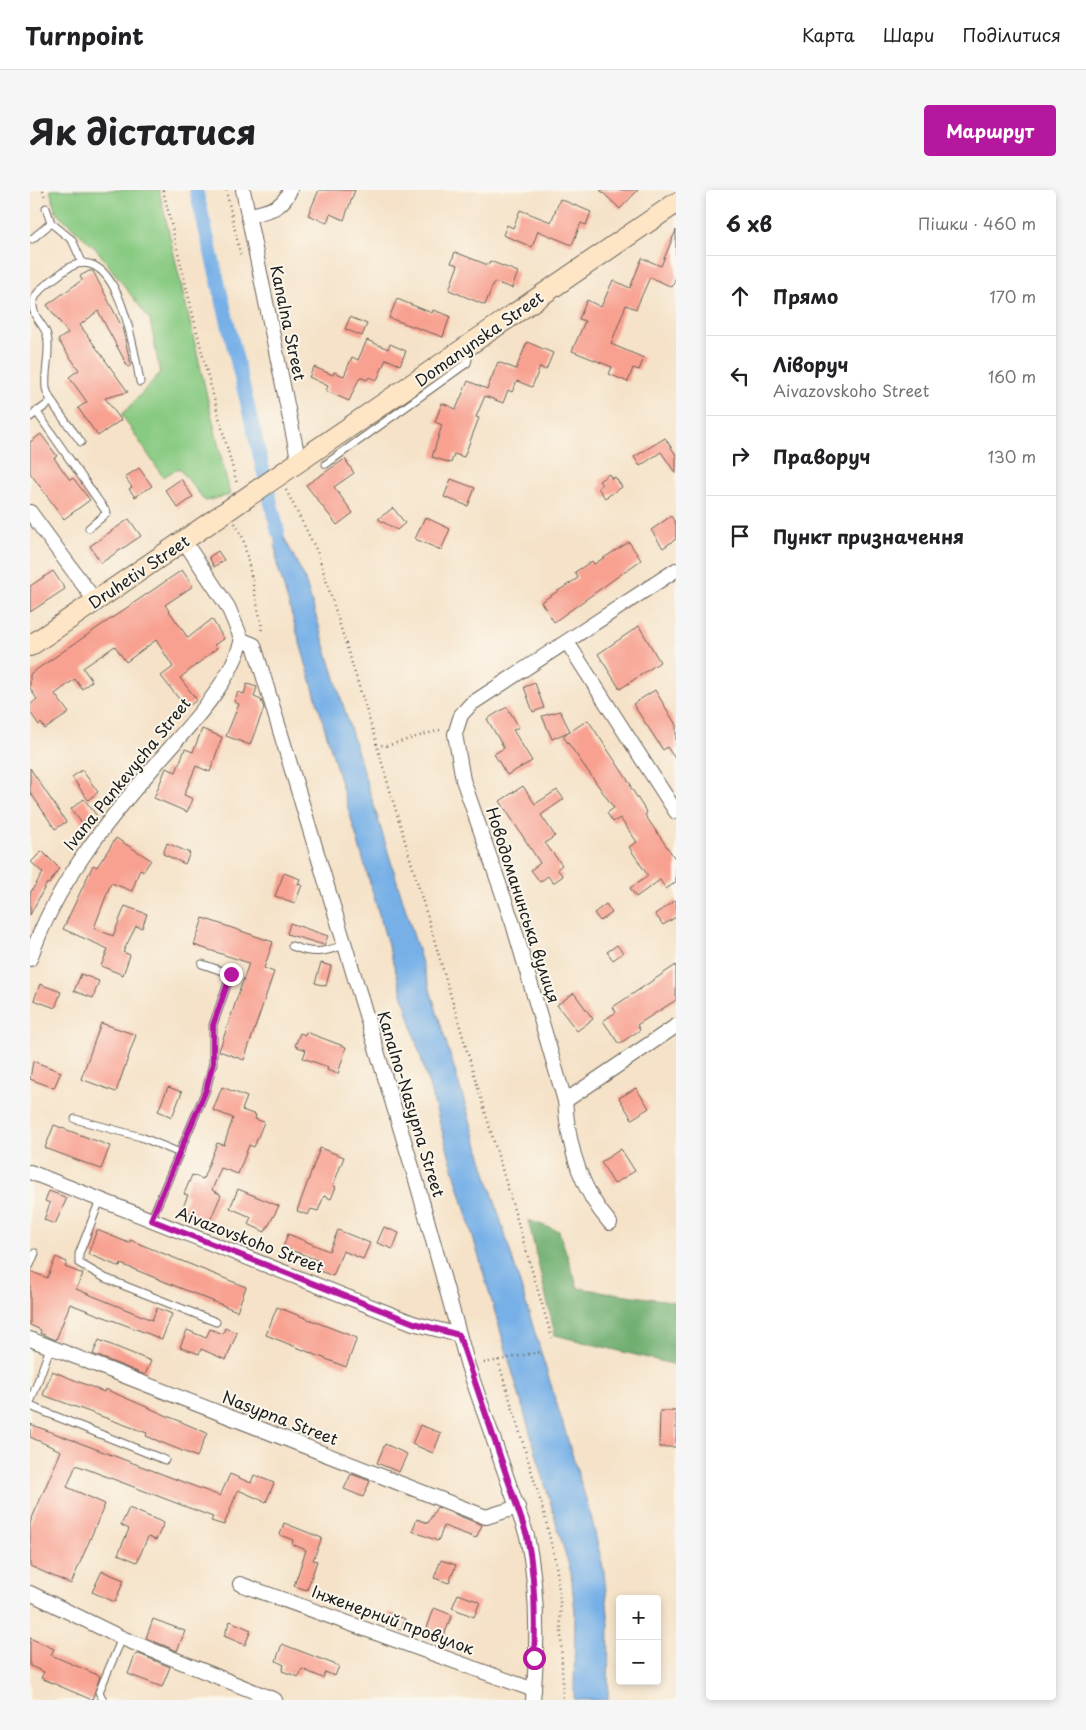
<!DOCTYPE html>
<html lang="uk">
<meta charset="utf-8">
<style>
:root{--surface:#fff;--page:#f6f6f6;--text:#202124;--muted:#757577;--line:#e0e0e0;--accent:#b5179e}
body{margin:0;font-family:"Playpen Sans",sans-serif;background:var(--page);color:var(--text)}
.controls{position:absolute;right:15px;bottom:15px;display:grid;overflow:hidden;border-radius:5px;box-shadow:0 2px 8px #0003}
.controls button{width:45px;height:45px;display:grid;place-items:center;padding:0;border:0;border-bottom:1px solid var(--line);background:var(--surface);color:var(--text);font:25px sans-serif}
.stop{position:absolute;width:15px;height:15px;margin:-11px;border:4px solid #b5179e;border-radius:50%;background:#fff}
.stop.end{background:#b5179e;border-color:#fff;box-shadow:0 1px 5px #0008}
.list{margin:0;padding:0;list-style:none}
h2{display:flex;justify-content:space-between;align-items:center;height:65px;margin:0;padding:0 20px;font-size:21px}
h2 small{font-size:16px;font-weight:400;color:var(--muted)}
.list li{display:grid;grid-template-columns:32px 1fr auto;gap:15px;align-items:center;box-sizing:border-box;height:80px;padding:0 20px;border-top:1px solid var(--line)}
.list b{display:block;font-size:19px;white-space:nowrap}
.list p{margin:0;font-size:16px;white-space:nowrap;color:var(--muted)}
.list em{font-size:16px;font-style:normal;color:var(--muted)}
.icon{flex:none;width:28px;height:28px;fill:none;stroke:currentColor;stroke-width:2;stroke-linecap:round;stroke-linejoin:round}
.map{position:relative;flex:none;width:646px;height:1510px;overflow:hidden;border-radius:5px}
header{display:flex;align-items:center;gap:30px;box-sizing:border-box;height:70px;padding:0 25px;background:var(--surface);border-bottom:1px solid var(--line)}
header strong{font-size:24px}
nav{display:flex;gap:28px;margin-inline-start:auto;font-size:18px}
.intro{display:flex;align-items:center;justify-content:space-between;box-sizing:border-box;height:120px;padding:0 30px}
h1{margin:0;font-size:35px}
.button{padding:12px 22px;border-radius:5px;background:var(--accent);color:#fff;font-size:18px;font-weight:700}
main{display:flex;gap:30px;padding:0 30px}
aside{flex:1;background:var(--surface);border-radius:5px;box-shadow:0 2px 8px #0003}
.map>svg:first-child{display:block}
.green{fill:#88ca82;stroke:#52734f}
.forest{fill:#6eae70;stroke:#456546}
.water{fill:#77b0e7;stroke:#4a6682}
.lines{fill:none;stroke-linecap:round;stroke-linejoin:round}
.canal{stroke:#77b0e7;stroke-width:14}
.building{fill:#f8a191}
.lane-casing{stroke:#686158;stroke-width:9}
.street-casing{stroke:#686158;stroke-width:16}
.secondary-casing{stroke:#686158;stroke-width:22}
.path{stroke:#686158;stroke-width:2.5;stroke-dasharray:1 4;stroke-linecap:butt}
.lane{stroke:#fff;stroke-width:7}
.street{stroke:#fff;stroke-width:14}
.secondary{stroke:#fde5c5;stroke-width:20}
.route{stroke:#b5179e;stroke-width:6}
.labels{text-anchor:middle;stroke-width:4;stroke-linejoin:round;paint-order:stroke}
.street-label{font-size:16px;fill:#1c1c1c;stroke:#fbf7ec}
</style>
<header>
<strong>Turnpoint</strong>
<nav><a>Карта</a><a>Шари</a><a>Поділитися</a></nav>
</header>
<div class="intro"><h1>Як дістатися</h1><a class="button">Маршрут</a></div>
<main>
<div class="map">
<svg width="646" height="1510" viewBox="0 0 646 1510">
<rect width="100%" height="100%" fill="#fbf7ec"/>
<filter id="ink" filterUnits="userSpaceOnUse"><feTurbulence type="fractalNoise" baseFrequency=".02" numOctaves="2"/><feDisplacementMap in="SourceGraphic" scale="10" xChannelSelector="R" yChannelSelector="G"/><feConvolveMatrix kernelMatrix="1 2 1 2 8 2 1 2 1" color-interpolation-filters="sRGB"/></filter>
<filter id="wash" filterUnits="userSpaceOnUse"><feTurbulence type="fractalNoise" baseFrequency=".0096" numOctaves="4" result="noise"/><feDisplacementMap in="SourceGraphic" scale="20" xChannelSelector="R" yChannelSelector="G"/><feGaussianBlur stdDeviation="1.12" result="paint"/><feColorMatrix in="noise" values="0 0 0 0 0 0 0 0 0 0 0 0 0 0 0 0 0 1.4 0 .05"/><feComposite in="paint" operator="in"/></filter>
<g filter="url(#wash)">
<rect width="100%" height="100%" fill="#f5e2c8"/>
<path class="green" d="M20 0H129L200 305 175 311 149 278 133 287 92 225 130 183 120 130 67 60 26 22Z"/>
<path class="forest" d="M498 1030 529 1041 548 1098 646 1112V1175L525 1145Z"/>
<path class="water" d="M243 325 274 387 561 1326 574 1382 579 1434 578 1510H544L545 1422 541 1383 247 374Z"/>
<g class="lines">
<path class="canal" d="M166 0 248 342"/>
</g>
<g id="blocks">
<g class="building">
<path d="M289 0H325L314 30 300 24 297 33 278 25Z"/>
<path d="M570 0H608L590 19Z"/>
<path d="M530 9 561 22 556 35 551 33 542 55 508 41 502 57 473 45 477 35 483 38 490 20 521 32Z"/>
<path d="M646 40V87L642 97 620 87 606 119 596 115 581 154 614 168 609 180 603 178 598 192 579 184 582 177 542 161 555 131 549 129 557 110 571 117 583 90 600 98 612 68 631 76Z"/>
<path d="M425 62 458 75 460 71 488 82 482 98 464 92 455 115 419 100 428 75 421 73Z"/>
<path d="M59 81H63L92 137 101 175 98 177 68 121 50 135 98 202 75 208 91 230 68 246 48 218 57 212 39 187 49 180 28 150 38 143 17 115 52 90 50 86Z"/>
<path d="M367 109 402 123 403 120 420 126 413 147 359 128Z"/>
<path d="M320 127 337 134 332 146 315 139Z"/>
<path d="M337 150 358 159 360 154 376 161 370 175 356 169 347 190 339 187 337 190 330 187 319 211 296 201 298 196 279 187 284 177 303 185 304 182 314 186 322 167 328 170Z"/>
<path d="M497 152 523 163 516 180 510 177 502 197 487 191 482 202 478 200 473 213 455 206 446 227 449 228 434 267 424 264 421 273 402 267 412 235 405 232 412 213 426 219 438 191 457 199 468 172 486 179Z"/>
<path d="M11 244 27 266 24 268 40 290 43 288 60 310 34 329 0 283V252Z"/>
<path d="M635 248 646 265V284L631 262 610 276 604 267Z"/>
<path d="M315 269 324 283 304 297 323 323 307 335 276 295Z"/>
<path d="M109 278 122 296 105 307 99 299 102 297 95 287Z"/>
<path d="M579 284 582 289 585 287 592 297 575 308 568 298 572 295 569 291Z"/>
<path d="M151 289 163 307 148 318 135 300Z"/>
<path d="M421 289 445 298 438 316 414 307Z"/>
<path d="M363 318 375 333 367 340 348 329Z"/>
<path d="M641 326 646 334V349L633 358 621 340Z"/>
<path d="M395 327 420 339 411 360 385 349Z"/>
<path d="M99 329 111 346 71 373 60 356Z"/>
<path d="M599 352 611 370 524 432 511 412 548 388 545 382 562 371 564 374Z"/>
<path d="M188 361 194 370 184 377 179 367Z"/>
<path d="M152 380 163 396 135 415 158 448 182 429 194 449 184 455 187 458 150 488 167 510 156 518 131 486 143 477 126 450 96 472 85 456 53 478 62 491 52 499 45 489 25 504 39 523 15 539 11 533 9 535 0 522V515L7 509 0 498V484Z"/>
<path d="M23 381 35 399 0 422V396Z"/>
<path d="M609 436 630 472 590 499 568 464Z"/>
<path d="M505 493 514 518 503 522 494 497Z"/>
<path d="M217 494 227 497 224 507 231 510 234 518 220 555 196 546 209 514 204 512 208 502 214 504Z"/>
<path d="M625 500 646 535V570L637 557 633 560 603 514Z"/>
<path d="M477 517 489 537 483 540 502 571 477 585 464 564 474 558 457 529Z"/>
<path d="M530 521 540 541 522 549 512 526Z"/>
<path d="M558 530 601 595 600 596 617 623 615 625 646 670V692L636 699 630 690 606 707 600 698 618 686 599 657 607 652 590 628 583 632 577 623 584 618 533 546Z"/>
<path d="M172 539 192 547 180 582 166 576 154 605 163 609 157 622 124 608 136 578 146 582 155 559 163 562Z"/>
<path d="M0 578 36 632 25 639 0 602Z"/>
<path d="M52 580 68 602 58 610 42 587Z"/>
<path d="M493 596 505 614 527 600 534 609 511 625 525 646 515 653 532 675 527 679 533 686 523 693 518 686 510 692 501 680 510 673 470 611Z"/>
<path d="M54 609 67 626 54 636 41 619Z"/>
<path d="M86 648 121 670 113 682 110 679 102 701 81 693 64 738 83 746 95 716 117 724 112 738 106 736 93 762 100 765 93 785 71 776 78 759 33 739 63 675 67 677Z"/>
<path d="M137 653 160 663 155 674 133 664Z"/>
<path d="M12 661 29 678 19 694 17 693 0 725V703L13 683 1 672Z"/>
<path d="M254 683 270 689 268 694 272 695 265 713 245 706Z"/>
<path d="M646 710V727L633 735 625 724Z"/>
<path d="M576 714 582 723 570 731 564 723Z"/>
<path d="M173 728 243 752 234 778 244 782 214 870 189 861 219 773 164 755Z"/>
<path d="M260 733 298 746 294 755 257 744Z"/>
<path d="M587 755 593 763 583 770 577 762Z"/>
<path d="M291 773 301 776 296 796 285 793Z"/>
<path d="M646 775V810L607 835 610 840 589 854 573 831 586 822 583 817Z"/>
<path d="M51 784 69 791 63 808 44 801Z"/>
<path d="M10 794 31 802 25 818 4 810Z"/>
<path d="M544 803 563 829 547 841 527 815Z"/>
<path d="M71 833 106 845 86 902 51 889Z"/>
<path d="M276 842 316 857 308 884 297 880 298 877 273 868 276 860 265 856 270 843 275 845Z"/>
<path d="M3 871 31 882 24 898 0 889Z"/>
<path d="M138 897 152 902 142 927 128 921Z"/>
<path d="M192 897 217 907 212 920 226 925 225 929 234 932 224 957 219 955 208 984 191 978 182 1000 191 1005 179 1033 152 1019 158 1005 154 1004 162 985 173 989 187 953 194 955 203 928 183 920Z"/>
<path d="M606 898 619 918 602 929 589 908Z"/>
<path d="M24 935 80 956 71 979 15 958Z"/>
<path d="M290 958 314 967 303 996 306 997 301 1009 294 1006 288 1021 281 1019 278 1025 267 1021Z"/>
<path d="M591 959 605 981 584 994 571 972Z"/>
<path d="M208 999 249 1016 235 1042 218 1034 221 1027 200 1018Z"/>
<path d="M19 1001 37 1008 25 1034 14 1030 20 1013 15 1011Z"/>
<path d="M354 1037 369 1043 363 1059 347 1053Z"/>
<path d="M67 1040 99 1053 100 1050 216 1097 207 1121 91 1074 90 1077 58 1064Z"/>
<path d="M308 1040 340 1053 333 1069 313 1061 303 1086 287 1080 290 1071 253 1057 258 1044 299 1061Z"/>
<path d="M26 1067 37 1072 35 1077 53 1084 46 1099 122 1130 127 1118 142 1124 132 1149 40 1114 26 1150 10 1143 11 1140 0 1135V1081L17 1088Z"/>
<path d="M247 1117 327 1148 316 1177 236 1145Z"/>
<path d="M195 1138 207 1143 196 1170 171 1159 169 1164 150 1157 157 1140 176 1148 180 1139 193 1144Z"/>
<path d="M69 1150 121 1171 115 1185 63 1164Z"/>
<path d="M22 1181 74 1202 75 1199 177 1243 167 1267 116 1246 117 1243 13 1205Z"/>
<path d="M630 1221H646V1257H629Z"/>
<path d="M0 1234 190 1306 200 1284 221 1293 224 1285 244 1293 236 1312 208 1300 194 1335 181 1331 183 1327 46 1275 37 1297 75 1314 41 1394 0 1376V1333L31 1261 0 1247Z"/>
<path d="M390 1235 411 1243 403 1263 382 1254Z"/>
<path d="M355 1254 377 1264 369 1282 347 1273Z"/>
<path d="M321 1284 340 1291 333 1307 314 1299Z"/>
<path d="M407 1317 452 1335 446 1348 414 1336 408 1351 382 1341 387 1329 398 1333Z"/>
<path d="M99 1318 134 1333 126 1350 118 1347 107 1372 88 1364 99 1339 91 1335Z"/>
<path d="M254 1333 292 1348 283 1370 287 1371 277 1400 264 1396 276 1360 262 1354 263 1350 250 1345Z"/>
<path d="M411 1370 426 1375 419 1393 404 1388Z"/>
<path d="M72 1381 94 1390 85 1412 62 1402Z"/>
<path d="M428 1404 450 1412 444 1427 422 1418Z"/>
<path d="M404 1418 422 1425 411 1453 394 1447Z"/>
<path d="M358 1422 375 1429 371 1440 354 1433Z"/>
<path d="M123 1429 155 1441 147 1461 116 1448Z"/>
<path d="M200 1431 221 1440 215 1455 194 1446Z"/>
<path d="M0 1448 24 1459 21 1465 70 1486 62 1510 11 1488 14 1482 0 1476Z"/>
<path d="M252 1454 309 1476 305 1486 295 1482 293 1488 272 1479 269 1487 252 1481 254 1475 246 1471Z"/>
<path d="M109 1464 140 1477 132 1497 98 1484 105 1465Z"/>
</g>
</g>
</g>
<g filter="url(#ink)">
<use href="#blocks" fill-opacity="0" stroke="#686158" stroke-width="1"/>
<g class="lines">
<defs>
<g id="lane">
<path d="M16 18 21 33 42 50 52 72"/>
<path d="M2 49 21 33"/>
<path d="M6 221 77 323 59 338"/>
<path d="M0 227 22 211"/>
<path d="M51 252C43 240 18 212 16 198 14 180 21 162 17 145 14 134 2 127 3 114 5 100 20 92 30 84 86 37 104 158 110 192"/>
<path d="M296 274 437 173 439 165 436 160"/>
<path d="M262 756C284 765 293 762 315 755"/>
<path d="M45 929 111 947 150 963"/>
<path d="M70 1010 49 1064V1073L75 1088 186 1132"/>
<path d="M121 1030 176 900 183 873V835L201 784 172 774"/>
<path d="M0 1075 5 1063"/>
<path d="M0 1213 20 1158"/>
<path d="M0 1216 135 1270"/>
<path d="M73 1510 69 1502 92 1448"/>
</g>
<g id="street">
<path d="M213 0 269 273"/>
<path d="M218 26C238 20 252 20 260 0"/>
<path d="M0 322 66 412"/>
<path d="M154 351 198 417 212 450 224 455 386 990 438 1176 497 1346C508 1398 508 1456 503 1510"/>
<path d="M537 452 646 622"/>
<path d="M0 769C26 693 76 632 128 572 159 535 198 498 212 450"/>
<path d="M535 911 646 836"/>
<path d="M0 982 383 1133 429 1145"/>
<path d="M580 1033C551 1000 538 955 535 911L483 734 433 590 425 544 431 525 441 514 646 380"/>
<path d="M0 1149 456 1327 488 1317"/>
<path d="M210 1394 504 1500"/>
<path d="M0 1403 92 1448 245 1510"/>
</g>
<path id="secondary" d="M0 456 646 13"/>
</defs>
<use href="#lane" class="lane-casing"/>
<use href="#street" class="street-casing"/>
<use href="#secondary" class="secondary-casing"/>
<g class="path">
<path d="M13 0 15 8"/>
<path d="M133 0 175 175 207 294"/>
<path d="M196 0 211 67"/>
<path d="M256 300 287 361 347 554 356 556 413 539"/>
<path d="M205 333 213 348 232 437 231 443"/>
<path d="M346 553 522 1148"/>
<path d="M468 1170 514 1323 526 1374 530 1409 533 1510"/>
<path d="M449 1174 510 1162"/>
</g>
<use href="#lane" class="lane"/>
<use href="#street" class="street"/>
<use href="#secondary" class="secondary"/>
</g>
</g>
<g class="lines" filter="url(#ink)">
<path class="route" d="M201 784 183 835V873L176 900 121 1030 384 1133 429 1145 497 1346C505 1386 506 1427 504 1468"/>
</g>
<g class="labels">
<g class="street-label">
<text transform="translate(258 133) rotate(78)" y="6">Kanalna Street</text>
<text transform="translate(449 149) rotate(-35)" y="6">Domanynska Street</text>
<text transform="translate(109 382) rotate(-34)" y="6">Druhetiv Street</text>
<text transform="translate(97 584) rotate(-51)" y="6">Ivana Pankevycha Street</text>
<text transform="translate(493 715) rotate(72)" y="6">Новодоманинська вулиця</text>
<text transform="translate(381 914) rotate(73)" y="6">Kanalno-Nasypna Street</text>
<text transform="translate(220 1050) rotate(21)" y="6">Aivazovskoho Street</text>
<text transform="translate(250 1228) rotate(21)" y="6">Nasypna Street</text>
<text transform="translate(363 1430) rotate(20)" y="6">Інженерний провулок</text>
</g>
</g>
</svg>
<div class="controls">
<button>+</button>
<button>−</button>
</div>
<div class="stop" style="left:504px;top:1468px"></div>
<div class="stop end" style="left:201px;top:784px"></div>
</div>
<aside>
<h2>6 хв<small>Пішки · 460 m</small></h2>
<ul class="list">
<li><svg class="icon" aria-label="ahead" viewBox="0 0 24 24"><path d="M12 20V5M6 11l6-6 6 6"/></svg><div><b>Прямо</b></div><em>170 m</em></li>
<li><svg class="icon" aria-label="left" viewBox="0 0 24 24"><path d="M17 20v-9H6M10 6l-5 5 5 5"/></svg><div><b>Ліворуч</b><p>Aivazovskoho Street</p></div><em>160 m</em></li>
<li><svg class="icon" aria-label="right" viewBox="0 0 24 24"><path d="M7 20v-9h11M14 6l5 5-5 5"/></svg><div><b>Праворуч</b></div><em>130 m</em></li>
<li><svg class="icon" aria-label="arrive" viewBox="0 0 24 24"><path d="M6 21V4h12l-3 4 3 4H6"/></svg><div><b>Пункт призначення</b></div></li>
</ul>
</aside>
</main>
